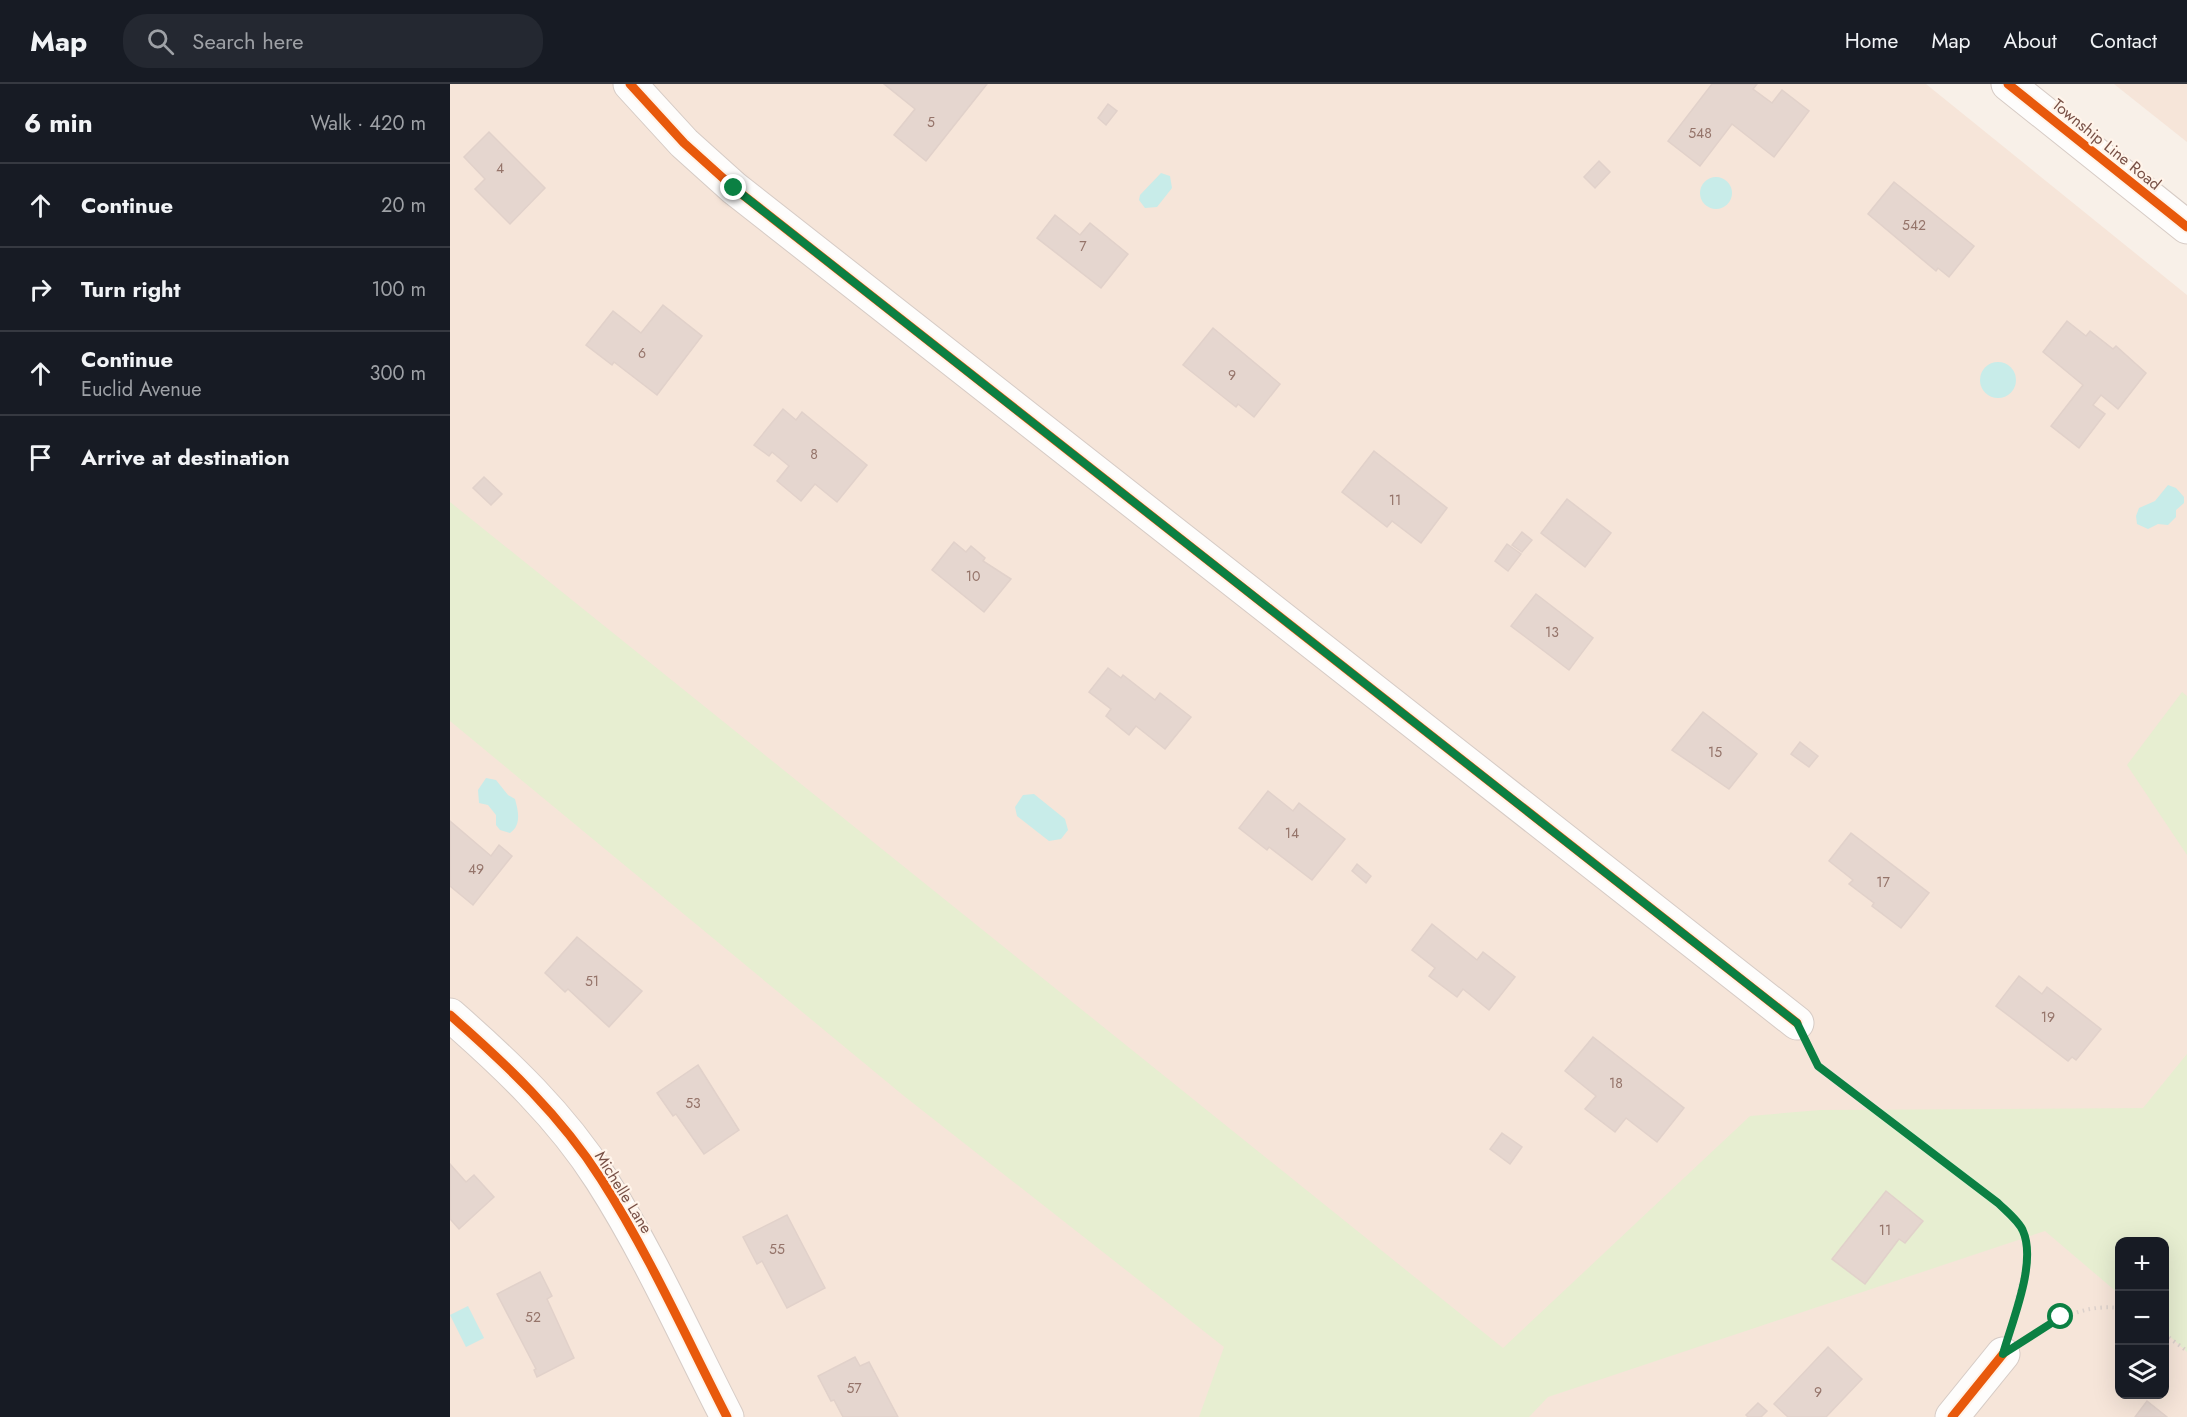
<!DOCTYPE html>
<meta charset="utf-8">
<style>
:root{--surface:#171b24;--page:#242831;--text:#f1f3f6;--muted:#9ea1a6;--line:#363941}
body{margin:0;font-family:Jost,sans-serif;background:var(--page);color:var(--text)}
.controls{position:absolute;right:18px;bottom:18px;display:grid;overflow:hidden;border-radius:12px;box-shadow:0 6px 24px #0002}
.controls button{width:54px;height:54px;display:grid;place-items:center;padding:0;border:0;border-bottom:2px solid var(--line);background:var(--surface);color:var(--text);font:30px sans-serif}
.stop{position:absolute;width:18px;height:18px;margin:-14px;border:4px solid #0b8043;border-radius:50%;background:#fff}
.stop.end{background:#0b8043;border-color:#fff;box-shadow:0 2px 6px #0008}
.list{margin:0;padding:0;list-style:none}
h2{display:flex;justify-content:space-between;align-items:center;height:78px;margin:0;padding:0 24px;font-size:26px}
h2 small{font-size:20px;font-weight:400;color:var(--muted)}
.list li{display:grid;grid-template-columns:39px 1fr auto;gap:18px;align-items:center;box-sizing:border-box;height:84px;padding:0 24px;border-top:2px solid var(--line)}
.list b{display:block;font-size:22px;white-space:nowrap}
.list p{margin:0;font-size:20px;white-space:nowrap;color:var(--muted)}
.list em{font-size:20px;font-style:normal;color:var(--muted)}
.icon{flex:none;width:33px;height:33px;fill:none;stroke:currentColor;stroke-width:2;stroke-linecap:round;stroke-linejoin:round}
.map{position:relative;flex:none;width:1737px;height:1333px;overflow:hidden}
header{display:flex;align-items:center;gap:36px;box-sizing:border-box;height:84px;padding:0 30px;background:var(--surface);border-bottom:2px solid var(--line)}
header strong{font-size:28px}
nav{display:flex;gap:33px;margin-inline-start:auto;font-size:21px}
.search{width:420px;height:54px;background:var(--page);display:flex;align-items:center;gap:15px;box-sizing:border-box;padding:0 21px;border-radius:24px;color:var(--muted);font-size:22px}
main{display:flex}
aside{flex:1;background:var(--surface)}
.map>svg:first-child{display:block}
.residential{fill:#f6e5d9;fill-rule:evenodd}
.green{fill:#e7eed1}
.water{fill:#c8ece9}
.building{fill:#e5d6cf;stroke:#e1d1ca;stroke-width:1.5}
.lines{fill:none;stroke-linecap:round;stroke-linejoin:round}
.minor-casing{stroke:#d6cbc5;stroke-width:35}
.path{stroke:#dbd0cb;stroke-width:4;stroke-dasharray:1.5 4.5;stroke-linecap:butt}
.minor{stroke:#fefdfc;stroke-width:33}
.cycleway-casing{stroke:#fff4ea;stroke-width:13}
.cycleway{stroke:#e8590c;stroke-width:9}
.route{stroke:#0b8043;stroke-width:8}
.labels{text-anchor:middle;stroke-width:4.5;stroke-linejoin:round;paint-order:stroke}
.number-label{font-size:14px;fill:#95746a}
.street-label{font-size:16px;fill:#785046;stroke:#fff4ea}
</style>
<header>
<strong>Map</strong>
<div class="search"><svg class="icon" aria-label="search" viewBox="0 0 24 24"><circle cx="10" cy="10" r="6"/><path d="M15 15l6 6"/></svg>Search here</div>
<nav><a>Home</a><a>Map</a><a>About</a><a>Contact</a></nav>
</header>
<main>
<aside>
<h2>6 min<small>Walk · 420 m</small></h2>
<ul class="list">
<li><svg class="icon" aria-label="ahead" viewBox="0 0 24 24"><path d="M12 20V5M6 11l6-6 6 6"/></svg><div><b>Continue</b></div><em>20 m</em></li>
<li><svg class="icon" aria-label="right" viewBox="0 0 24 24"><path d="M7 20v-9h11M14 6l5 5-5 5"/></svg><div><b>Turn right</b></div><em>100 m</em></li>
<li><svg class="icon" aria-label="ahead" viewBox="0 0 24 24"><path d="M12 20V5M6 11l6-6 6 6"/></svg><div><b>Continue</b><p>Euclid Avenue</p></div><em>300 m</em></li>
<li><svg class="icon" aria-label="arrive" viewBox="0 0 24 24"><path d="M6 21V4h12l-3 4 3 4H6"/></svg><div><b>Arrive at destination</b></div></li>
</ul>
</aside>
<div class="map">
<svg width="1737" height="1333" viewBox="0 0 1737 1333">
<rect width="100%" height="100%" fill="#f8f0e8"/>
<g class="residential">
<path d="M0 0H1476L1737 211V1333H0ZM1670 1158H1714V1310H1670Z"/>
<path d="M1664 0H1737V58Z"/>
</g>
<g class="green">
<path d="M0 418 1053 1264 1300 1032 1370 1026 1693 1024 1737 970V1268L1715 1248 1714 1158H1670L1669 1210 1595 1147 1098 1313 1079 1333H749L774 1263 454 1012 0 637Z"/>
<path d="M1732 608 1737 612V771L1677 681Z"/>
</g>
<g class="water">
<path d="M711 89 720 92 722 104 707 123 695 124 689 116 690 111Z"/>
<circle cx="1266" cy="109" r="16"/>
<circle cx="1548" cy="296" r="18"/>
<path d="M1718 401 1726 404 1734 413V419L1726 426V433L1718 441 1708 440 1698 445 1687 440 1686 432 1689 424 1705 417Z"/>
<path d="M36 694 46 696 58 711 65 715C68 726 72 741 60 749L50 746 46 741V731L38 721 29 719 28 706Z"/>
<path d="M584 710 615 735 618 746 611 755 599 757 567 732 565 723 573 711Z"/>
<path d="M18 1222 34 1254 16 1263 0 1231Z"/>
</g>
<g class="building">
<path d="M434 0H537L476 77 444 51 465 25Z"/>
<path d="M1262 0H1307L1303 5 1322 19 1332 6 1359 27 1324 73 1282 40 1250 82 1218 57Z"/>
<path d="M658 20 667 27 656 41 648 34Z"/>
<path d="M39 48 95 104 60 140 25 105 35 95 14 73Z"/>
<path d="M1149 77 1160 88 1145 104 1134 93Z"/>
<path d="M1444 98 1524 162 1499 193 1488 184 1486 187 1418 130Z"/>
<path d="M605 131 630 151 640 139 678 170 651 204 587 154Z"/>
<path d="M213 221 252 252 207 311 164 278 162 281 136 261 163 227 191 249Z"/>
<path d="M1617 237 1636 252 1640 247 1663 265 1666 262 1696 289 1668 325 1651 311 1643 321 1655 330 1629 364 1601 342 1633 301 1593 268Z"/>
<path d="M763 244 830 300 804 333 788 320 786 323 733 281Z"/>
<path d="M333 325 346 336 352 328 417 381 387 418 365 400 351 417 327 397 339 382 322 368 319 372 304 361Z"/>
<path d="M924 367 997 424 971 459 942 437 937 443 892 408Z"/>
<path d="M34 393 52 410 41 421 23 404Z"/>
<path d="M1117 415 1161 449 1135 483 1091 449Z"/>
<path d="M1072 448 1082 456 1072 468 1062 461Z"/>
<path d="M504 458 516 468 521 462 535 474 533 477 561 495 534 528 482 486Z"/>
<path d="M1057 460 1071 470 1058 487 1045 477Z"/>
<path d="M1086 510 1143 554 1119 586 1061 542Z"/>
<path d="M658 584 671 594 673 591 705 616 710 609 741 633 715 665 686 642 679 651 656 632 661 625 639 608Z"/>
<path d="M1253 628 1307 670 1279 705 1222 666Z"/>
<path d="M1350 658 1368 672 1359 683 1341 670Z"/>
<path d="M818 707 843 727 849 719 895 755 862 796 819 763 817 766 789 744Z"/>
<path d="M0 737 41 772 49 761 62 772 23 821 0 802Z"/>
<path d="M1401 749 1479 809 1451 844 1422 822 1424 819 1399 800 1403 796 1379 777Z"/>
<path d="M907 780 921 792 916 799 902 787Z"/>
<path d="M982 840 1027 876 1033 868 1065 893 1039 926 1013 905 1007 913 979 892 985 884 962 866Z"/>
<path d="M127 853 192 907 159 943 118 905 115 908 95 889Z"/>
<path d="M1569 892 1592 910 1597 903 1651 945 1626 976 1622 973 1618 977 1546 922Z"/>
<path d="M1143 953 1234 1024 1207 1058 1176 1034 1165 1048 1135 1025 1146 1012 1115 987Z"/>
<path d="M248 981 289 1046 254 1070 226 1030 223 1032 207 1009Z"/>
<path d="M1052 1049 1072 1063 1060 1080 1040 1065Z"/>
<path d="M0 1080 16 1098 24 1091 44 1113 9 1145 0 1135Z"/>
<path d="M1436 1107 1473 1137 1455 1159 1449 1155 1415 1200 1382 1175Z"/>
<path d="M337 1131 375 1204 337 1224 312 1177 307 1180 293 1153Z"/>
<path d="M90 1188 102 1212 97 1215 124 1274 87 1293 84 1286 86 1285 47 1210Z"/>
<path d="M1378 1263 1412 1295 1376 1333H1338L1324 1320Z"/>
<path d="M405 1273 410 1282 419 1278 448 1333H393L384 1316 381 1317 368 1292Z"/>
<path d="M1697 1317 1717 1333H1685Z"/>
<path d="M1308 1319 1317 1327 1311 1333H1298L1296 1331Z"/>
</g>
<g class="lines">
<defs>
<g id="minor">
<path d="M180 0 234 59 284 104 1347 939"/>
<path d="M1558 0 1737 143"/>
<path d="M0 931C56 980 111 1032 151 1095 199 1170 236 1253 277 1333"/>
<path d="M1502 1333 1553 1270"/>
</g>
</defs>
<use href="#minor" class="minor-casing"/>
<g class="path">
<path d="M1361 966 1368 982 1548 1119 1573 1146 1578 1170 1561 1240"/>
<path d="M1714 1250 1737 1267"/>
<path d="M1579 1253C1609 1235 1633 1220 1670 1224"/>
</g>
<use href="#minor" class="minor"/>
<defs>
<g id="cycleway">
<path d="M180 0 234 59 284 104 1347 939"/>
<path d="M1558 0 1737 143"/>
<path d="M0 931C56 980 111 1032 151 1095 199 1170 236 1253 277 1333"/>
<path d="M1502 1333 1553 1270"/>
</g>
</defs>
<use href="#cycleway" class="cycleway-casing"/>
<use href="#cycleway" class="cycleway"/>
</g>
<g class="lines">
<path class="route" d="M284 104 1347 939 1368 982 1548 1119C1556 1127 1569 1137 1573 1147 1587 1179 1562 1237 1553 1270L1611 1233"/>
</g>
<g class="labels">
<g class="number-label">
<text x="481" y="43">5</text>
<text x="1250" y="54">548</text>
<text x="50" y="89">4</text>
<text x="1464" y="146">542</text>
<text x="633" y="167">7</text>
<text x="192" y="274">6</text>
<text x="782" y="296">9</text>
<text x="364" y="375">8</text>
<text x="945" y="421">11</text>
<text x="523" y="497">10</text>
<text x="1102" y="553">13</text>
<text x="1265" y="673">15</text>
<text x="842" y="754">14</text>
<text x="26" y="790">49</text>
<text x="1433" y="803">17</text>
<text x="142" y="902">51</text>
<text x="1598" y="938">19</text>
<text x="1166" y="1004">18</text>
<text x="243" y="1024">53</text>
<text x="1435" y="1151">11</text>
<text x="327" y="1170">55</text>
<text x="83" y="1238">52</text>
<text x="404" y="1309">57</text>
<text x="1368" y="1313">9</text>
</g>
<g class="street-label">
<text transform="translate(1657 60) rotate(39)" y="6">Township Line Road</text>
<text transform="translate(174 1108) rotate(58)" y="6">Michelle Lane</text>
</g>
</g>
</svg>
<div class="controls">
<button>+</button>
<button>−</button>
<button><svg class="icon" aria-label="layers" viewBox="0 0 24 24"><path d="M12 4l9 5-9 5-9-5zM3 14l9 5 9-5"/></svg></button>
</div>
<div class="stop" style="left:1611px;top:1233px"></div>
<div class="stop end" style="left:284px;top:104px"></div>
</div>
</main>
